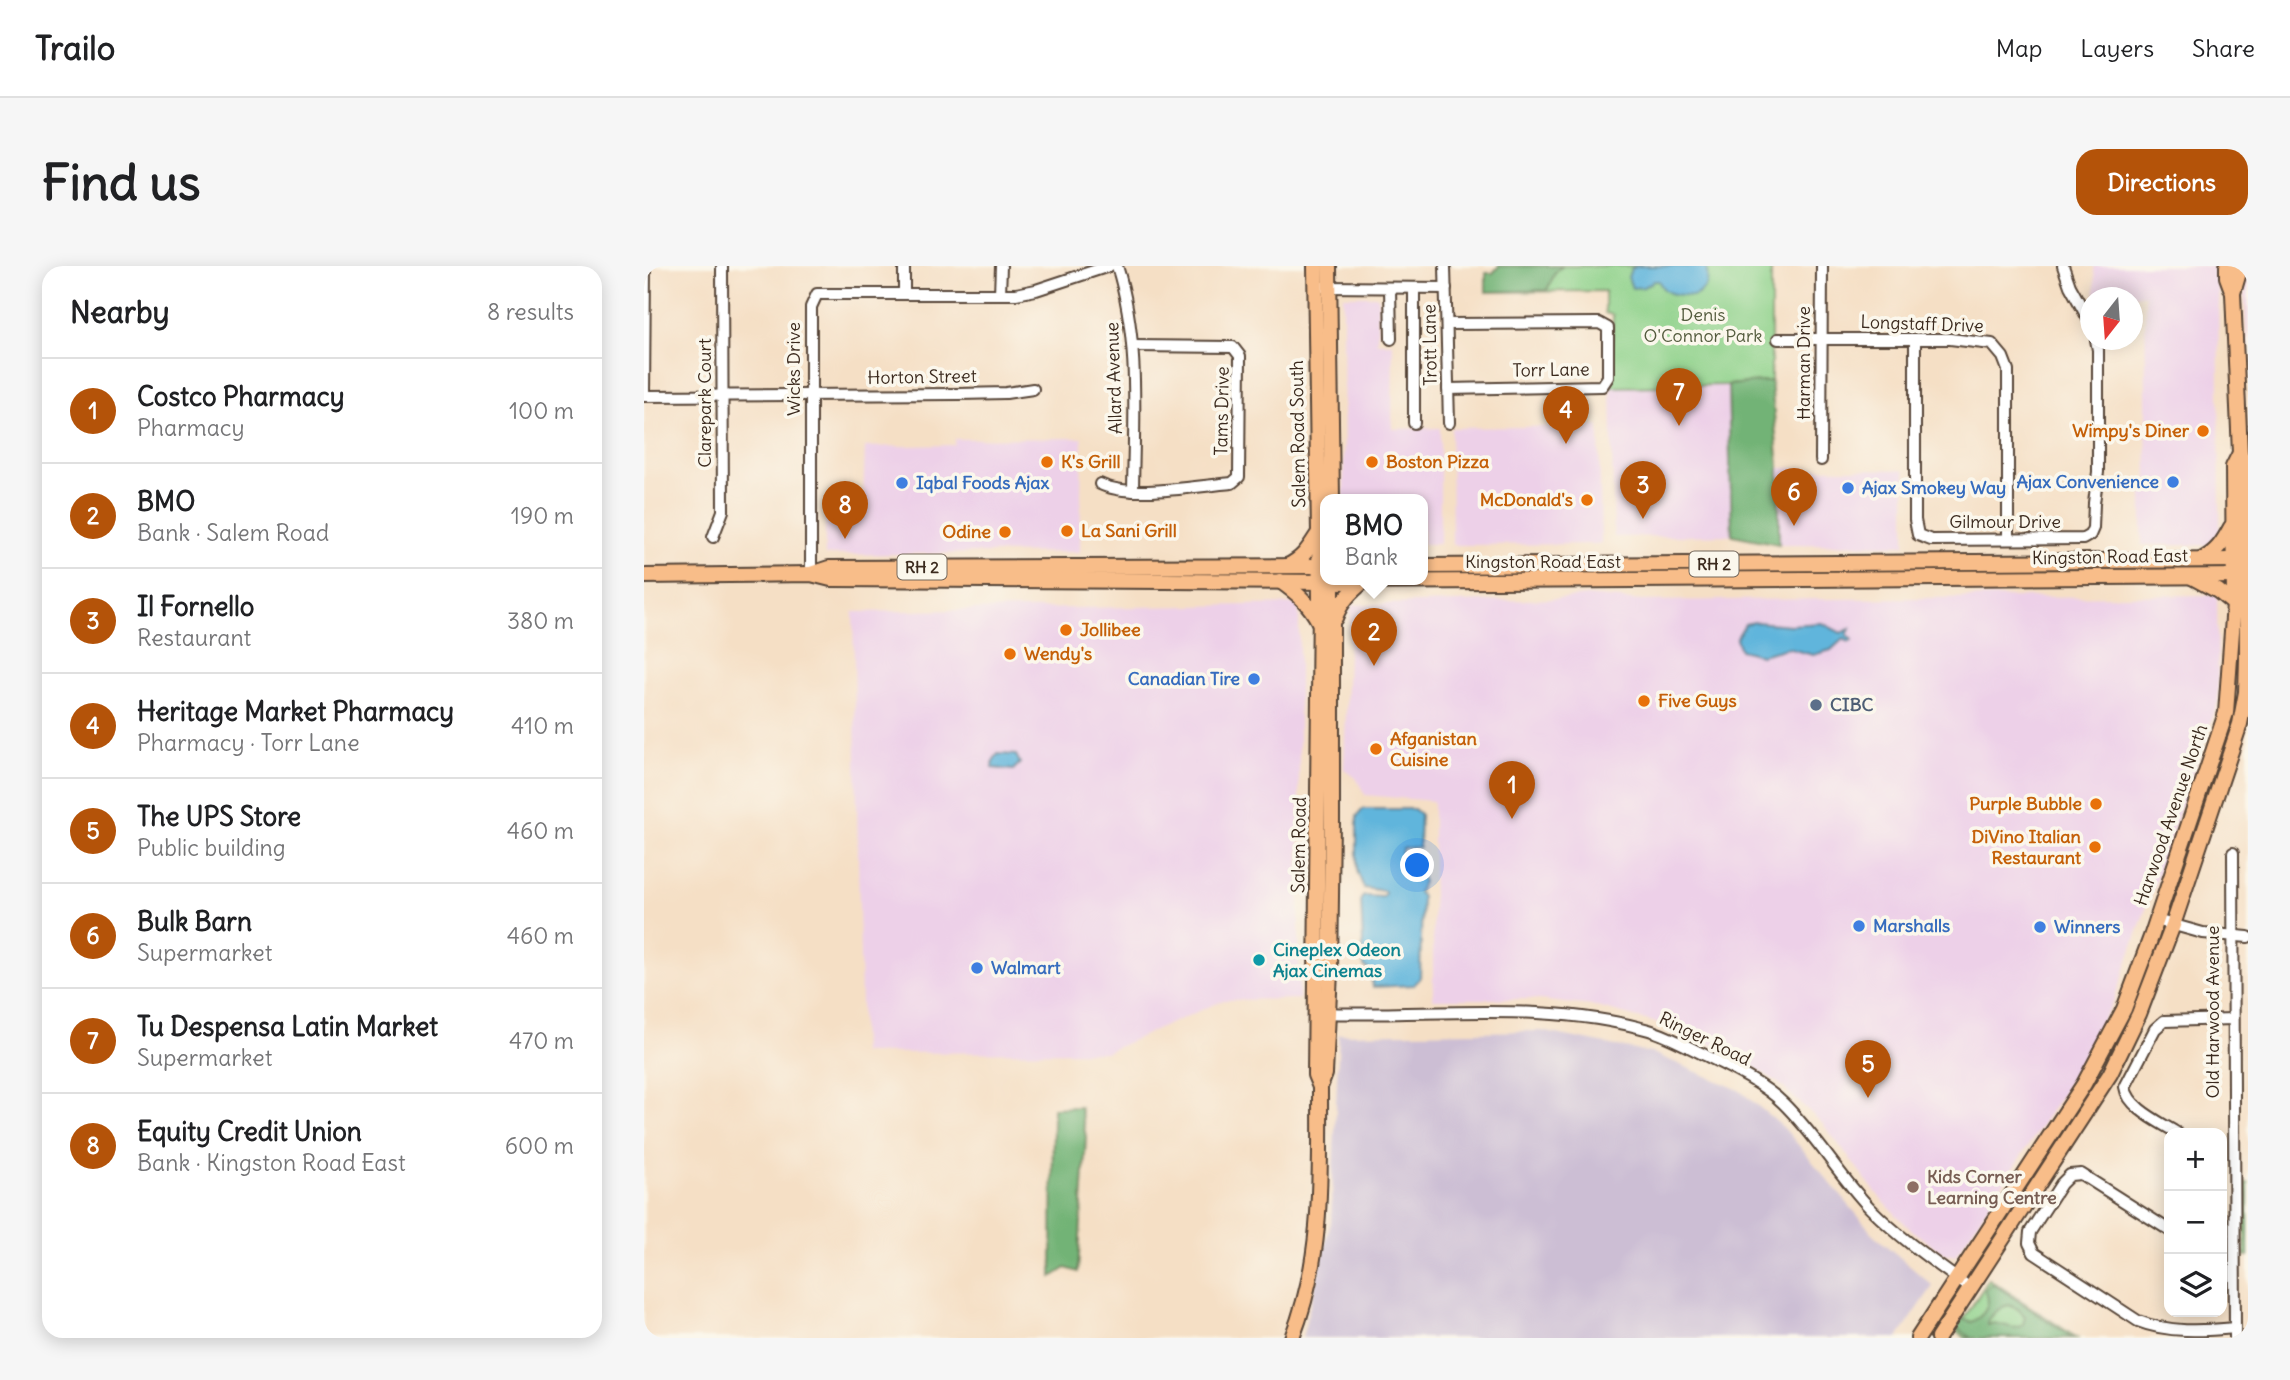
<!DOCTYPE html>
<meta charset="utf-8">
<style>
:root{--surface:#fff;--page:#f6f6f6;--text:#202124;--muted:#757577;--line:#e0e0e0;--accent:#b45309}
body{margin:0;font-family:Delius,sans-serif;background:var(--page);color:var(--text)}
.controls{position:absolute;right:21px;bottom:21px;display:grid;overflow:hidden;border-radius:14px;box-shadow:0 4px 18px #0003}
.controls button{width:63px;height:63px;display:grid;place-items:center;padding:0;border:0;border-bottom:2px solid var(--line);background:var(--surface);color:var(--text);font:35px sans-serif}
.compass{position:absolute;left:1436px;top:21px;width:63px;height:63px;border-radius:50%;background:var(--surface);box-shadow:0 4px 18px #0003;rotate:197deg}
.you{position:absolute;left:774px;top:600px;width:24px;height:24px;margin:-18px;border:5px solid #fff;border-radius:50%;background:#1a73e8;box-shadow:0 0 0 10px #1a73e833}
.badge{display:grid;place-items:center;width:46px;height:46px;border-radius:50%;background:var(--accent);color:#fff;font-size:23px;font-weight:700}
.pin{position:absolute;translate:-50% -58px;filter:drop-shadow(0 2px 4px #0008)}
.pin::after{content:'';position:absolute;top:37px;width:24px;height:21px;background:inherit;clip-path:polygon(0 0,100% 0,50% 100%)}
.popup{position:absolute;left:676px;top:228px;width:108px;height:91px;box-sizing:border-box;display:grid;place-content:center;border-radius:14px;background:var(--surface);filter:drop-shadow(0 2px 5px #0005);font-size:23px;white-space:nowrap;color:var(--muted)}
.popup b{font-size:26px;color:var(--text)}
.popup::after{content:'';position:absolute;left:50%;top:100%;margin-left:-14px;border:14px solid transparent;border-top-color:var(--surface)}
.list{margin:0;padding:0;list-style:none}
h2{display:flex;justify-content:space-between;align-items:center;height:91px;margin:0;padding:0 28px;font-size:30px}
h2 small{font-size:23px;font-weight:400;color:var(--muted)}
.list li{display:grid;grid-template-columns:46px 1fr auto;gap:21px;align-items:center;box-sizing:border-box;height:105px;padding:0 28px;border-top:2px solid var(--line)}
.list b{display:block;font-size:26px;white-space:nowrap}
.list p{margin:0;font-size:23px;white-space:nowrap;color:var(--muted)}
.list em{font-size:23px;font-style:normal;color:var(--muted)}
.icon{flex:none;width:38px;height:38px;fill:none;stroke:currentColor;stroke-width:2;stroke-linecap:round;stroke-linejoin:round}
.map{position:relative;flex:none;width:1604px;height:1072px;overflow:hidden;border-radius:21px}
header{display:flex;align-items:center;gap:42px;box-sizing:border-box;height:98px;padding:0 35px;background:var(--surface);border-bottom:2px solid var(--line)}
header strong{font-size:33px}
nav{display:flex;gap:38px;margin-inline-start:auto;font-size:24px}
.intro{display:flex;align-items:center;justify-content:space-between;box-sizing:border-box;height:168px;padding:0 42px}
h1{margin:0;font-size:49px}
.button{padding:18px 32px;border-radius:21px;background:var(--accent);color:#fff;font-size:24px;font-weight:700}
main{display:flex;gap:42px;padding:0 42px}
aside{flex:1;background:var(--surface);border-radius:21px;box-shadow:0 4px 18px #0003}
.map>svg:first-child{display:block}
.built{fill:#edd0e8}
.industrial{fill:#ccbed4}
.green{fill:#8ed18a;stroke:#647e54;stroke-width:2}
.forest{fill:#72b376;stroke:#566e4a;stroke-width:2;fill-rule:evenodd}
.water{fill:#60b5dc;stroke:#4e707d;stroke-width:2}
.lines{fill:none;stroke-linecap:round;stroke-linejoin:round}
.minor-casing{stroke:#574537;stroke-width:14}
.major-casing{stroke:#574537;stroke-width:18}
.minor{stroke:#fff;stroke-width:10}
.major{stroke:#f8bd89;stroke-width:14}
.food-dot{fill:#e8710a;stroke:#fbf7ec;stroke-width:2.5}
.shop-dot{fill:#3f7fe0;stroke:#fbf7ec;stroke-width:2.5}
.service-dot{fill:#5c6f8a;stroke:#fbf7ec;stroke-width:2.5}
.culture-dot{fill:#0f9aa8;stroke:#fbf7ec;stroke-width:2.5}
.education-dot{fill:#8d6e63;stroke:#fbf7ec;stroke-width:2.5}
.labels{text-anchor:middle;stroke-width:7;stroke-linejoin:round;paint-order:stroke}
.shield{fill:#fbf7ec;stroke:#75685c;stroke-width:2}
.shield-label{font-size:16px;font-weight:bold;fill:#3b2a1e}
.park-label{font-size:18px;fill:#545c3e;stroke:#fbf7ec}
.street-label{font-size:18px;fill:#3b2a1e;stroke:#fbf7ec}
.food-label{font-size:18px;font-weight:bold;fill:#c56008;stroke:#fbf7ec;text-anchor:start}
.shop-label{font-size:18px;font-weight:bold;fill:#366cbe;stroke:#fbf7ec;text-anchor:start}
.service-label{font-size:18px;font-weight:bold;fill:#4e5e75;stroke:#fbf7ec;text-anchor:start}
.culture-label{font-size:18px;font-weight:bold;fill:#0d838f;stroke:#fbf7ec;text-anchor:start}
.education-label{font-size:18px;font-weight:bold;fill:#785e54;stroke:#fbf7ec;text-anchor:start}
</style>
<header>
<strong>Trailo</strong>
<nav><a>Map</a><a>Layers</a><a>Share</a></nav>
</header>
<div class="intro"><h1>Find us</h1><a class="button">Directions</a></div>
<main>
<aside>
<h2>Nearby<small>8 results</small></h2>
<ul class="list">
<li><span class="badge">1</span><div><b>Costco Pharmacy</b><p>Pharmacy</p></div><em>100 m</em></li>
<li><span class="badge">2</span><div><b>BMO</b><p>Bank · Salem Road</p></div><em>190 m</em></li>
<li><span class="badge">3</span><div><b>Il Fornello</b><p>Restaurant</p></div><em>380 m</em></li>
<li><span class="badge">4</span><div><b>Heritage Market Pharmacy</b><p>Pharmacy · Torr Lane</p></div><em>410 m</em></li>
<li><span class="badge">5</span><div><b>The UPS Store</b><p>Public building</p></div><em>460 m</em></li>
<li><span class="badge">6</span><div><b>Bulk Barn</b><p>Supermarket</p></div><em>460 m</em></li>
<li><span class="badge">7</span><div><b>Tu Despensa Latin Market</b><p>Supermarket</p></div><em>470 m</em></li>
<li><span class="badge">8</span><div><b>Equity Credit Union</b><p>Bank · Kingston Road East</p></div><em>600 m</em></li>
</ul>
</aside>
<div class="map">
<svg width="1604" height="1072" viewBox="0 0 1604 1072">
<rect width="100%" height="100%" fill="#fbf7ec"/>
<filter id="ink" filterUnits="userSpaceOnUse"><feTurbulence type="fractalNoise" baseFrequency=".0143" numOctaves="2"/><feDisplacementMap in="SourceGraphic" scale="14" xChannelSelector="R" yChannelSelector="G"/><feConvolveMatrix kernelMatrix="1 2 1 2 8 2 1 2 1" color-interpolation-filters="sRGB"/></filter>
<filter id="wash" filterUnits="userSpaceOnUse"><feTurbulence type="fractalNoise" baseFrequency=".00686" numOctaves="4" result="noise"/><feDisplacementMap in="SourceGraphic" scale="28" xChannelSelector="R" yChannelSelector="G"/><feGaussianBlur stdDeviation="1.57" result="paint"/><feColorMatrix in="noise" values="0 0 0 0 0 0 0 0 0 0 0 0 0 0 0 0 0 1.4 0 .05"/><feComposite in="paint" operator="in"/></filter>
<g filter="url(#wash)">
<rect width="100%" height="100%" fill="#f5dfc5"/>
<g class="built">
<path d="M1450 0H1574L1576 267 1564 279H1498V226L1503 225 1501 29H1451Z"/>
<path d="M1600 0H1604V112L1602 57Z"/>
<path d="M699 30H734L733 77H749L748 163 796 162V278H779V234H700Z"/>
<path d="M1084 119 1088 269 970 271 967 121Z"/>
<path d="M955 160 957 278 808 279 807 162Z"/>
<path d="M438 172 436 286 181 289V238L219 235 221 181 310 179 311 173Z"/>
<path d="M1135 202 1261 204V279L1135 278Z"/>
<path d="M1573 329 1574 436 1470 734 1420 825 1311 990 1299 987 1267 964 1237 933 1179 858 1132 815 1080 783 1017 758 949 740 886 733H789V535L721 529 712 512 700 503 705 362 708 339 915 333 943 330 997 335Z"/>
<path d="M655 338V733L580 734 462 786 218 787 209 346Z"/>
</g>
<path class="industrial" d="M897 765 1011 788 1095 824 1140 862 1231 970 1289 1020 1254 1072H658L687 956 695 768Z"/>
<g class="green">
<path d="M855 0H1127V115L1084 119 967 121 969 49 961 47V25L842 26V7H849Z"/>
<rect x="1601" y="917" width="3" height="73"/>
<path d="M1345 1013 1433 1072H1322L1312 1065Z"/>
</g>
<g class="forest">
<path d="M855 0H919L912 5 903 24 842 26V7H849Z"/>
<path d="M1127 115 1135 202V278L1088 269 1084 119Z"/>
<path d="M436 841 442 871 434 1006 422 1002 408 1011 409 842Z"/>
<path d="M1348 1017 1429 1072H1327L1312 1061 1318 1053 1328 1056C1340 1049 1349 1039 1341 1024ZM1365 1039 1374 1043 1381 1050 1379 1059 1371 1062 1350 1057 1344 1059C1344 1050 1356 1041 1365 1039Z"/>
</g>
<g class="water">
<path d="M993 0H1062C1065 15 1065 22 1050 30 1036 28 1020 31 1015 15H1010L1000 21 988 22 984 11 987 3Z"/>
<path d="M1111 356 1146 359 1178 357 1197 367 1206 363 1203 369 1208 374 1206 376 1199 373 1187 384 1169 389 1143 382 1117 389 1096 384 1092 373 1101 358Z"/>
<path d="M354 488 372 489 376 497 369 504 349 502V495Z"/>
<path d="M719 543H770L776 548 775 581 759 582 757 587 759 591H775L779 616 774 626 778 631 776 712 770 719 729 721 725 704 720 700 717 633 720 630 739 631 741 627 740 625 720 622 713 605V550Z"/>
</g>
</g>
<g filter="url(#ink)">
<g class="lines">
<defs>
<g id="minor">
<path d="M1 0 0 130 315 128 362 127 389 123"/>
<path d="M473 0C496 73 490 150 489 225"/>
<path d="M801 0 805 157"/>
<path d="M1419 0 1426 20 1447 58"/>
<path d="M679 21 802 22"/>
<path d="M746 22 747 73"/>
<path d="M770 22V157"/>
<path d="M260 26V0"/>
<path d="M356 28 357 0"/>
<path d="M1134 73H1306L1348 78 1359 91 1364 104V272"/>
<path d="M1271 74V254L1274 269 1287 274 1439 273 1446 269 1449 262 1450 237 1454 206V84L1452 74"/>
<path d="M804 123 958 120 964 111V62L955 57 804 58"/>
<path d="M1177 194 1178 0"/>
<path d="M456 218C487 233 551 220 588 217L595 211 596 90 589 81 489 80"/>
<path d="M69 271 79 245 78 0"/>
<path d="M167 308V41L173 28H372L392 24 465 0"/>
<path d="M1589 587 1591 1072"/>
<path d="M1512 654 1559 667 1604 671"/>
<path d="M678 747C787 751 899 734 1005 764 1025 770 1044 781 1063 790 1087 802 1120 818 1139 837 1172 869 1195 910 1227 943 1257 973 1292 997 1326 1022"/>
<path d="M1533 867C1516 856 1484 842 1481 821L1511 763 1520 755 1589 753"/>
<path d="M1525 964 1437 908 1426 909 1417 918 1386 966 1385 977 1390 987 1494 1055C1524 1067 1559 1065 1591 1062"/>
</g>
<g id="major">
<path d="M671 0 676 336 671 809 676 821"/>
<path d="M685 0 688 234"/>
<path d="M1589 27 1594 10 1595 0"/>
<path d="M1557 294C1573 286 1579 276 1587 261"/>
<path d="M643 300C659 293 665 282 674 268"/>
<path d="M779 300 1597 294"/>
<path d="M167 308 185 302 681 300"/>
<path d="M0 310 167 308 187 313 688 316 1604 310"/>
<path d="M1548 311 1574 325 1590 338"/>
<path d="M636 315C653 327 665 337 675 356"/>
<path d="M691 352C697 335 707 326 720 315"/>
<path d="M648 1072C680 990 676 907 676 821L681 808 686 706 688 555V314"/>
<path d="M1274 1072 1440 818 1480 743 1507 671 1582 447 1590 338 1589 201 1596 187"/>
<path d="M1294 1072 1466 808 1495 748 1529 659 1596 458 1602 426 1603 393 1602 202 1596 187 1589 27 1583 11V0"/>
</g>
</defs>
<use href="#minor" class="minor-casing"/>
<use href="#major" class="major-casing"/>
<use href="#minor" class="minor"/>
<use href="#major" class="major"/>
</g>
</g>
<g class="food-dot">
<circle cx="1559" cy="165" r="7"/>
<circle cx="403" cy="196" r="7"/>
<circle cx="728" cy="196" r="7"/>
<circle cx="943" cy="234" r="7"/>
<circle cx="423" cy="265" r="7"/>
<circle cx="361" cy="266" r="7"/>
<circle cx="422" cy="364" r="7"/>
<circle cx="366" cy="388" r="7"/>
<circle cx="1000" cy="435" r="7"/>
<circle cx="732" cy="483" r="7"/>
<circle cx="1452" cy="538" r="7"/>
<circle cx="1451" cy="581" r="7"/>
</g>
<g class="shop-dot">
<circle cx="1529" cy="216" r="7"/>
<circle cx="258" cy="217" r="7"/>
<circle cx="1204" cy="222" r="7"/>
<circle cx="610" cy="413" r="7"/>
<circle cx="1215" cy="660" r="7"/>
<circle cx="1396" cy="661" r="7"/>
<circle cx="333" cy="702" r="7"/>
</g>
<circle class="service-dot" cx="1172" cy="439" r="7"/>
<circle class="culture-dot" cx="615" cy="694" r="7"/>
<circle class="education-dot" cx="1269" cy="921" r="7"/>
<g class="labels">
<g class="shield">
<rect x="1045.5" y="285.5" width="49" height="25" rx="5"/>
<rect x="253.5" y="288.5" width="49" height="25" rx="5"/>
</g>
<g class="shield-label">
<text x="1070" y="304">RH 2</text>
<text x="278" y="307">RH 2</text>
</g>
<g class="park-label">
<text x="1059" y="55">Denis<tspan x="1059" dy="21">O'Connor Park</tspan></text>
</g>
<g class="street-label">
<text transform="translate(1278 58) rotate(2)" y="6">Longstaff Drive</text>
<text transform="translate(786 79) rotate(-91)" y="6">Trott Lane</text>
<text transform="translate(1160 97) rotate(-90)" y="6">Harman Drive</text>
<text transform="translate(150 103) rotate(-90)" y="6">Wicks Drive</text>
<text transform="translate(907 104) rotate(-1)" y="6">Torr Lane</text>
<text transform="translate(278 111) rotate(-1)" y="6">Horton Street</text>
<text transform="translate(470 112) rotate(-92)" y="6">Allard Avenue</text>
<text transform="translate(61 137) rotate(-90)" y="6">Clarepark Court</text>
<text transform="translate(578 145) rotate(-89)" y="6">Tams Drive</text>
<text transform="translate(654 168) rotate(-91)" y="6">Salem Road South</text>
<text x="1361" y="262">Gilmour Drive</text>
<text transform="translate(1466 291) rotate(-1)" y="6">Kingston Road East</text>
<text x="899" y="302">Kingston Road East</text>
<text transform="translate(1527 549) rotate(-71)" y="6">Harwood Avenue North</text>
<text transform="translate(655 579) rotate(-89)" y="6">Salem Road</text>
<text transform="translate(1569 746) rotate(-90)" y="6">Old Harwood Avenue</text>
<text transform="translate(1061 773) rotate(26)" y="6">Ringer Road</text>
</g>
<g class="food-label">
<text x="1545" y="171" text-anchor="end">Wimpy's Diner</text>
<text x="417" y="202">K's Grill</text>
<text x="742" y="202">Boston Pizza</text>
<text x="929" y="240" text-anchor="end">McDonald's</text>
<text x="437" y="271">La Sani Grill</text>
<text x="347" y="272" text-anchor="end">Odine</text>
<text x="436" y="370">Jollibee</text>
<text x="380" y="394">Wendy's</text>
<text x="1014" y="441">Five Guys</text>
<text x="746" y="479">Afganistan<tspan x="746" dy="21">Cuisine</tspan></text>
<text x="1438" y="544" text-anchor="end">Purple Bubble</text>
<text x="1437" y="577" text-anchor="end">DiVino Italian<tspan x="1437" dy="21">Restaurant</tspan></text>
</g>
<g class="shop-label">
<text x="1515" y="222" text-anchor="end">Ajax Convenience</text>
<text x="272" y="223">Iqbal Foods Ajax</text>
<text x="1218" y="228">Ajax Smokey Way</text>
<text x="596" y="419" text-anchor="end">Canadian Tire</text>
<text x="1229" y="666">Marshalls</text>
<text x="1410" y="667">Winners</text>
<text x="347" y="708">Walmart</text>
</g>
<g class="service-label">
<text x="1186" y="445">CIBC</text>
</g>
<g class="culture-label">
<text x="629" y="690">Cineplex Odeon<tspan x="629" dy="21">Ajax Cinemas</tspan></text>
</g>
<g class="education-label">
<text x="1283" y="917">Kids Corner<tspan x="1283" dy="21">Learning Centre</tspan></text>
</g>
</g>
</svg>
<div class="controls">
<button>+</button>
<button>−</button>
<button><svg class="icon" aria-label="layers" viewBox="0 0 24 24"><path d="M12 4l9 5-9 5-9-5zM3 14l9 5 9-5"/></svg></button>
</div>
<svg class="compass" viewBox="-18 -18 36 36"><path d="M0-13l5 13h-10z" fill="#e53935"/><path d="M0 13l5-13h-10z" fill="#757577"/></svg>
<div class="you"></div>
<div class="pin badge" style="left:868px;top:553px">1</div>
<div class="pin badge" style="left:730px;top:400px">2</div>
<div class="popup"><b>BMO</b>Bank</div>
<div class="pin badge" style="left:999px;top:253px">3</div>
<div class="pin badge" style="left:922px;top:178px">4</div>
<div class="pin badge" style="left:1224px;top:832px">5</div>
<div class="pin badge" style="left:1150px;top:260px">6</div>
<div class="pin badge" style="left:1035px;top:160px">7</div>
<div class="pin badge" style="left:201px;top:273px">8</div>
</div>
</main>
